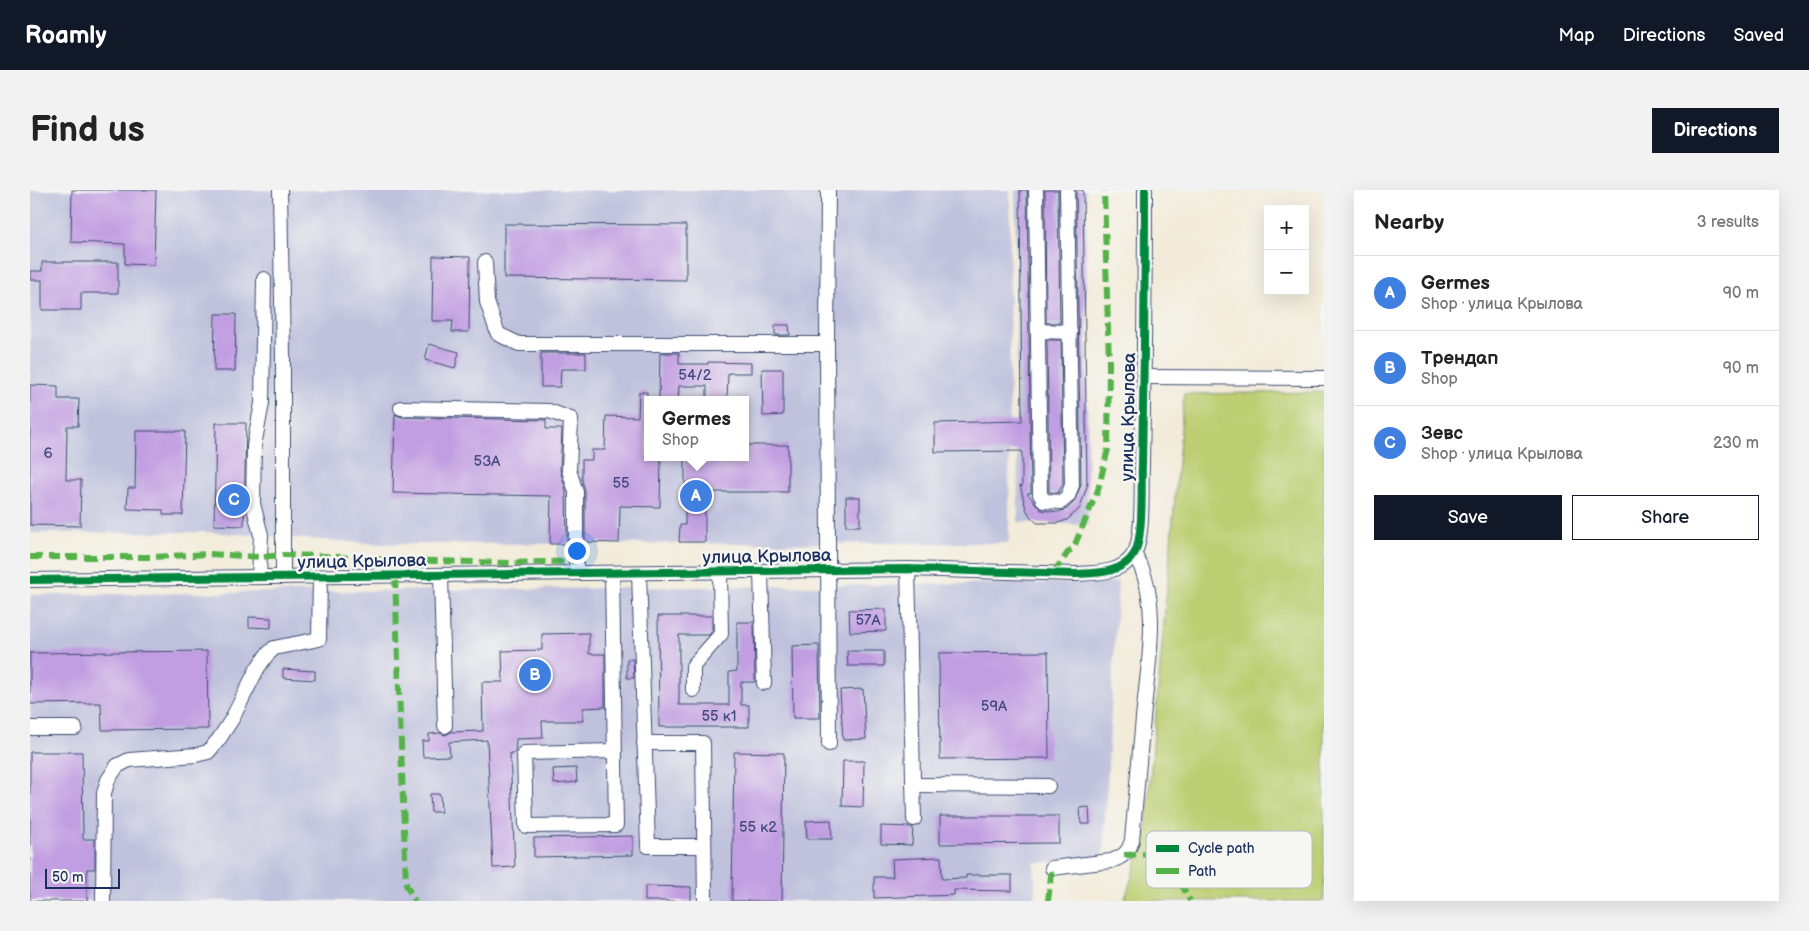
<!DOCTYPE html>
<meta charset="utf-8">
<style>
:root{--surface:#fff;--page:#f2f2f2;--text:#222;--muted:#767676;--line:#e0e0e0;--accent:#111827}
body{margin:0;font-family:"Balsamiq Sans",sans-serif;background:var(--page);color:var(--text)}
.controls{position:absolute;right:15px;top:15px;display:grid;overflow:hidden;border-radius:0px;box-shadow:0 5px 20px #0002}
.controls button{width:45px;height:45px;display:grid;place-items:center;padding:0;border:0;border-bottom:1px solid var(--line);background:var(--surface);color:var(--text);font:25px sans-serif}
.scale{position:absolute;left:15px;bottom:12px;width:75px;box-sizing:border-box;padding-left:5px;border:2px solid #1b2f5e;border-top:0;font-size:14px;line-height:18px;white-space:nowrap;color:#1b2f5e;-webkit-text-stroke:4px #f6f6f2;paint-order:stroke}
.you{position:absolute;left:546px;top:360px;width:18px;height:18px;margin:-12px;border:4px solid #fff;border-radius:50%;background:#1a73e8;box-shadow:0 0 0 8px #1a73e833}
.badge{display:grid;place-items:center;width:32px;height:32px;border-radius:50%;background:var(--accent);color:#fff;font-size:16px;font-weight:700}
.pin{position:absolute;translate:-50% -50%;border:2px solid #fff;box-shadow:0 1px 5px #0006}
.popup{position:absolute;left:614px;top:206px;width:105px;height:65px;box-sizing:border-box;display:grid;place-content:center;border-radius:0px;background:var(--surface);filter:drop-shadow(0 1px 4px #0005);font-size:16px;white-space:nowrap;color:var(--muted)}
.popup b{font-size:19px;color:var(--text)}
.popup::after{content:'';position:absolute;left:50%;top:100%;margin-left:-10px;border:10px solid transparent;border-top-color:var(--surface)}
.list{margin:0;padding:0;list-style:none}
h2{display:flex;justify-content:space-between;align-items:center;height:65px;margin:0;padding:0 20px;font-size:21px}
h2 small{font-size:16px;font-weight:400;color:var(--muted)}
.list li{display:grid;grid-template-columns:32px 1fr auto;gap:15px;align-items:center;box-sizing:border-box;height:75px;padding:0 20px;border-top:1px solid var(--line)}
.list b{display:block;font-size:19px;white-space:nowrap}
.list p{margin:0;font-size:16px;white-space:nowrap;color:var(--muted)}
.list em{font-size:16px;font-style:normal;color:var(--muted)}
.actions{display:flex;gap:10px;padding:15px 20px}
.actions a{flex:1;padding:11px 0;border:1px solid var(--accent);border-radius:0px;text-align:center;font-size:18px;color:var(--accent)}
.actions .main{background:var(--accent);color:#fff}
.map{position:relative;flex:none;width:1294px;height:711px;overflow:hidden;border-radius:0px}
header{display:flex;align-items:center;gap:30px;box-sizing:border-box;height:70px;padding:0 25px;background:var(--accent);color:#fff}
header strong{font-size:24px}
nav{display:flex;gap:28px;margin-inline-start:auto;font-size:18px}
.intro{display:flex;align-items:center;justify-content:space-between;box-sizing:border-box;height:120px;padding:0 30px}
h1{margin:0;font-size:35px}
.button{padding:12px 22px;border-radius:0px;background:var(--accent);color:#fff;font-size:18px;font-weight:700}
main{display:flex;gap:30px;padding:0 30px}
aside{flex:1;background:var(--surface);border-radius:0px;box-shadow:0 5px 20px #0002}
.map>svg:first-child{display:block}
.industrial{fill:#c0c2dd;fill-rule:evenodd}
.green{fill:#bcce71;stroke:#6c7e68}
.building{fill:#c19ee1}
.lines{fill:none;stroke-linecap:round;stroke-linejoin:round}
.minor-casing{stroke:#3b4b70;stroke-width:16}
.minor{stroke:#fff;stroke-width:14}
.quiet{stroke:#55b248;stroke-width:6;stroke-dasharray:12 6;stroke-linecap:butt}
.cycleway-casing{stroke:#f6f6f2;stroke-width:11}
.cycleway{stroke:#00873e;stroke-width:8}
.labels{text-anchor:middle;stroke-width:5;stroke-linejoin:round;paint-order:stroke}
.number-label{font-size:15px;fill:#444b7f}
.street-label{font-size:18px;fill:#1b2f5e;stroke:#f6f6f2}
.key{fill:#f6f6f2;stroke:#b4bac6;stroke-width:1}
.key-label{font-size:14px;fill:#1b2f5e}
</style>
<header>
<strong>Roamly</strong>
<nav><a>Map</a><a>Directions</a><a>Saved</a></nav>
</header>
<div class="intro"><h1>Find us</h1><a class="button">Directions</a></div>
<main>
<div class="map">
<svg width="1294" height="711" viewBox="0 0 1294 711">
<rect width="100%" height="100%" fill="#f6f6f2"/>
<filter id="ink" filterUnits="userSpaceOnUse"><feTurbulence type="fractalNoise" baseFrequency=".02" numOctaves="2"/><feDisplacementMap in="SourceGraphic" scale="10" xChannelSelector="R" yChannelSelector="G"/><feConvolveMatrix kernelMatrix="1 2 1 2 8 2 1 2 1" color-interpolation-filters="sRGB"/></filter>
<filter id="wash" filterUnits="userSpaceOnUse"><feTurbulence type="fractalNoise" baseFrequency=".0096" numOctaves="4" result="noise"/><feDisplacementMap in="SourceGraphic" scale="20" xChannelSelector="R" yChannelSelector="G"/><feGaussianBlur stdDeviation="1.12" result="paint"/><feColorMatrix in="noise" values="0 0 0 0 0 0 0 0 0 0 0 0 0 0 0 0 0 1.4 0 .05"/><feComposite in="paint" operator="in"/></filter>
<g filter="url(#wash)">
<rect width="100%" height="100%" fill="#f2ebd9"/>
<g class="industrial">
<path d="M0 0H980L979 353 350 354 177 342 0 343ZM617 210H715V267H617Z"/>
<path d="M985 0H1056L1058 335 988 332Z"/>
<path d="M1088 392 1073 667 1004 673 1006 711H0V405Z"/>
</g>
<path class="green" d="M1294 202V711H1094L1115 648 1154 204Z"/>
<g id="blocks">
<g class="building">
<path d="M42 0H126L124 75 95 74V54L41 52Z"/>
<path d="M990 0H997L1001 303H997L1011 320 1028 322 1037 319 1044 312 1051 295 1046 0H1053L1057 295 1058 293 1050 318 1037 330 1028 333H1007L1000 326 996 319 990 295 992 297V261L905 262V233L992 231Z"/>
<path d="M1015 0H1028L1030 133H1016Z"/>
<path d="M474 34 656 35V90L474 88Z"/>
<path d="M403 66 440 67 439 142H422L423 131H402Z"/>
<path d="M12 72H88V103H51V120H12V90H0V81H12Z"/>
<path d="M185 124H206L205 181H184Z"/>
<path d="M745 135H759L760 145H745Z"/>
<path d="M1017 150H1031L1033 294 1028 303 1019 302Z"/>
<path d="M399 154 429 162 425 178 395 170Z"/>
<path d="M511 163H556V179H531L530 197H511Z"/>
<path d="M630 163H649V174H678V172L721 173V183H698L697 210H677V196H649L648 210H629Z"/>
<path d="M732 179H753V225L733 226Z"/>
<path d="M0 195 28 196V209H49L48 236H37L36 290H51L50 336 0 335Z"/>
<path d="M609 202H617V267H631L630 317 590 316 589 353 555 352V302L552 290V270H562V260H575L576 226 608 227Z"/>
<path d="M365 224 371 227 516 230V239H532L530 280 536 300 537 354H520L521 306 363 303Z"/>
<path d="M186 233H216L214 336 184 335Z"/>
<path d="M106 241H155L153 325H133V320L97 319 98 298H105Z"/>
<path d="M715 255H758V302H675V352H649L650 335H655V267H715Z"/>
<rect x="816" y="307" width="14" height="29"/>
<path d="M856 419V441L820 442 819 420Z"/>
<path d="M628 426H682V441L679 445H649V515H699V482L707 481V432H724L725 492H711V515H719V537H629Z"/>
<path d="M219 427 241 428V438L219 437Z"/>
<path d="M559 443V464H575V517L553 518V531H512L513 548 486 549 485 563H480L485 677 463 678 457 550 419 552 420 566 393 567 392 551H399V544L410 543 416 545 421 542 453 541 452 492H473L472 461 512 460V444Z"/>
<path d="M789 455 790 528H763L762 456Z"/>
<path d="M177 461 178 539 72 540 71 513 0 514V463Z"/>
<path d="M817 461H854V476H818Z"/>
<path d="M1018 462 1019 568 910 569 909 463Z"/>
<path d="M597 469H603L604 488H597Z"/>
<path d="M253 479 285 481V490L253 488Z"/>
<path d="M833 499 836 549 813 550 810 500Z"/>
<path d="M0 562H52L53 649H65V679H57V711H0Z"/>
<path d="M704 562 754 563 752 711H702Z"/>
<path d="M813 571H834L833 617 812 616Z"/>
<path d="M546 578 547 592 524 594 523 579Z"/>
<path d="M400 604H410L411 622H401Z"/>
<path d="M1059 617 1060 634H1051L1050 618Z"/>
<path d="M910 626H1029V653L910 654Z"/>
<path d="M801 630 802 649H777L776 631Z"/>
<path d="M851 636 883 637 882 655 851 654Z"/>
<path d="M603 646V665L504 667V648Z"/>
<path d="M911 667 912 689 936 688V685H982V701L924 700V705L844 708V687H863L862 669Z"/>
<path d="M615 696 661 697V711H615Z"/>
</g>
</g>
</g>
<g filter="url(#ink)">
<use href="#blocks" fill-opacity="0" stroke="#3b4b70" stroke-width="1"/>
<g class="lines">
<defs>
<g id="minor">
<path d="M250 0 253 165V387"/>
<path d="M1006 0 1010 304 1014 311 1031 312 1038 306 1042 295 1037 0"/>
<path d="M455 72 457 112 468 144 489 154H797L799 554"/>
<path d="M1008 141 1040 142"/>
<path d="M797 154 798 0"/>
<path d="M1114 187 1294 188"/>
<path d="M371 218 519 221 541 229 539 280 546 302V383"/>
<path d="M878 379 884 629"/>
<path d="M731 381 734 493"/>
<path d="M582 383 586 635 496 636 494 563 585 561"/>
<path d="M609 383 618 656H674"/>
<path d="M411 385 415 536"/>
<path d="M229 387 231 345 223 314 224 256 232 213 234 89"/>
<path d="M0 390 878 379 1045 384C1065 383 1092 384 1104 364 1114 348 1111 294 1112 274 1114 183 1115 91 1115 0"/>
<path d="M663 500V476L691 444 690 382"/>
<path d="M0 538H45"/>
<path d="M614 553H673L675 711"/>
<path d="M883 595 1018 596"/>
<path d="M1022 678 1081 671C1093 667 1099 662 1102 650 1106 609 1109 569 1113 528 1117 480 1133 407 1104 364"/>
<path d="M73 711 74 603 78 590 87 576 99 570 166 565 178 562 189 549 202 529 227 479 236 466 244 458 289 449 290 387"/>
</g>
</defs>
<use href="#minor" class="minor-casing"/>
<use href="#minor" class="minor"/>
<g class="quiet">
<path d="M0 367H122L179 364 230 367 253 365 293 366 337 369 481 373 546 371"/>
<path d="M1023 383 1039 361 1043 359 1068 300 1078 259 1079 174 1074 0"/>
<path d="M365 386 376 695 385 711"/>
<path d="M1094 665 1125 664 1138 667 1160 711"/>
<path d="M1018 711 1022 678"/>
</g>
<defs>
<path id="cycleway" d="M0 390 878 379 1045 384C1065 383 1092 384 1104 364 1114 348 1111 294 1112 274 1114 183 1115 91 1115 0"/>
</defs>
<use href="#cycleway" class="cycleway-casing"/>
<use href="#cycleway" class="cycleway"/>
</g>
</g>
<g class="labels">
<g class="number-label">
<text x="665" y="190">54/2</text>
<text x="18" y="268">6</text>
<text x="457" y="276">53А</text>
<text x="591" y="298">55</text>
<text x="838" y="435">57А</text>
<text x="964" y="521">59А</text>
<text x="689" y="531">55 к1</text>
<text x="728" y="642">55 к2</text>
</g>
<g class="street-label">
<text transform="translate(1098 227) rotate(-89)" y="6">улица Крылова</text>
<text transform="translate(737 366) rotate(-1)" y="6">улица Крылова</text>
<text transform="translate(332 371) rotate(-1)" y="6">улица Крылова</text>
</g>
</g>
<rect x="1116" y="641" width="166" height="57" rx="8" class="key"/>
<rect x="1126" y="655" width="23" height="7" fill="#00873e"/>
<rect x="1126" y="678" width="23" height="6" fill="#55b248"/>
<g class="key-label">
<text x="1158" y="663">Cycle path</text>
<text x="1158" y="686">Path</text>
</g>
</svg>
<div class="controls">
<button>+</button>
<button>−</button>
</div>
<div class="scale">50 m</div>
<div class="you"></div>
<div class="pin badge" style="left:666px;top:306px;background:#3f7fe0">A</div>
<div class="popup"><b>Germes</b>Shop</div>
<div class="pin badge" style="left:505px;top:485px;background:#3f7fe0">B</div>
<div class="pin badge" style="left:204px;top:310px;background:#3f7fe0">C</div>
</div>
<aside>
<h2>Nearby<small>3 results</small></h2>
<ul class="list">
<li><span class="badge" style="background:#3f7fe0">A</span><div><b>Germes</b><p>Shop · улица Крылова</p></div><em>90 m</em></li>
<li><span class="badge" style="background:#3f7fe0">B</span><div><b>Трендап</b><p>Shop</p></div><em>90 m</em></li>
<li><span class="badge" style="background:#3f7fe0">C</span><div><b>Зевс</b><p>Shop · улица Крылова</p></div><em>230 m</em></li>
</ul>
<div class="actions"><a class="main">Save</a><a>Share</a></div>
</aside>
</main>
